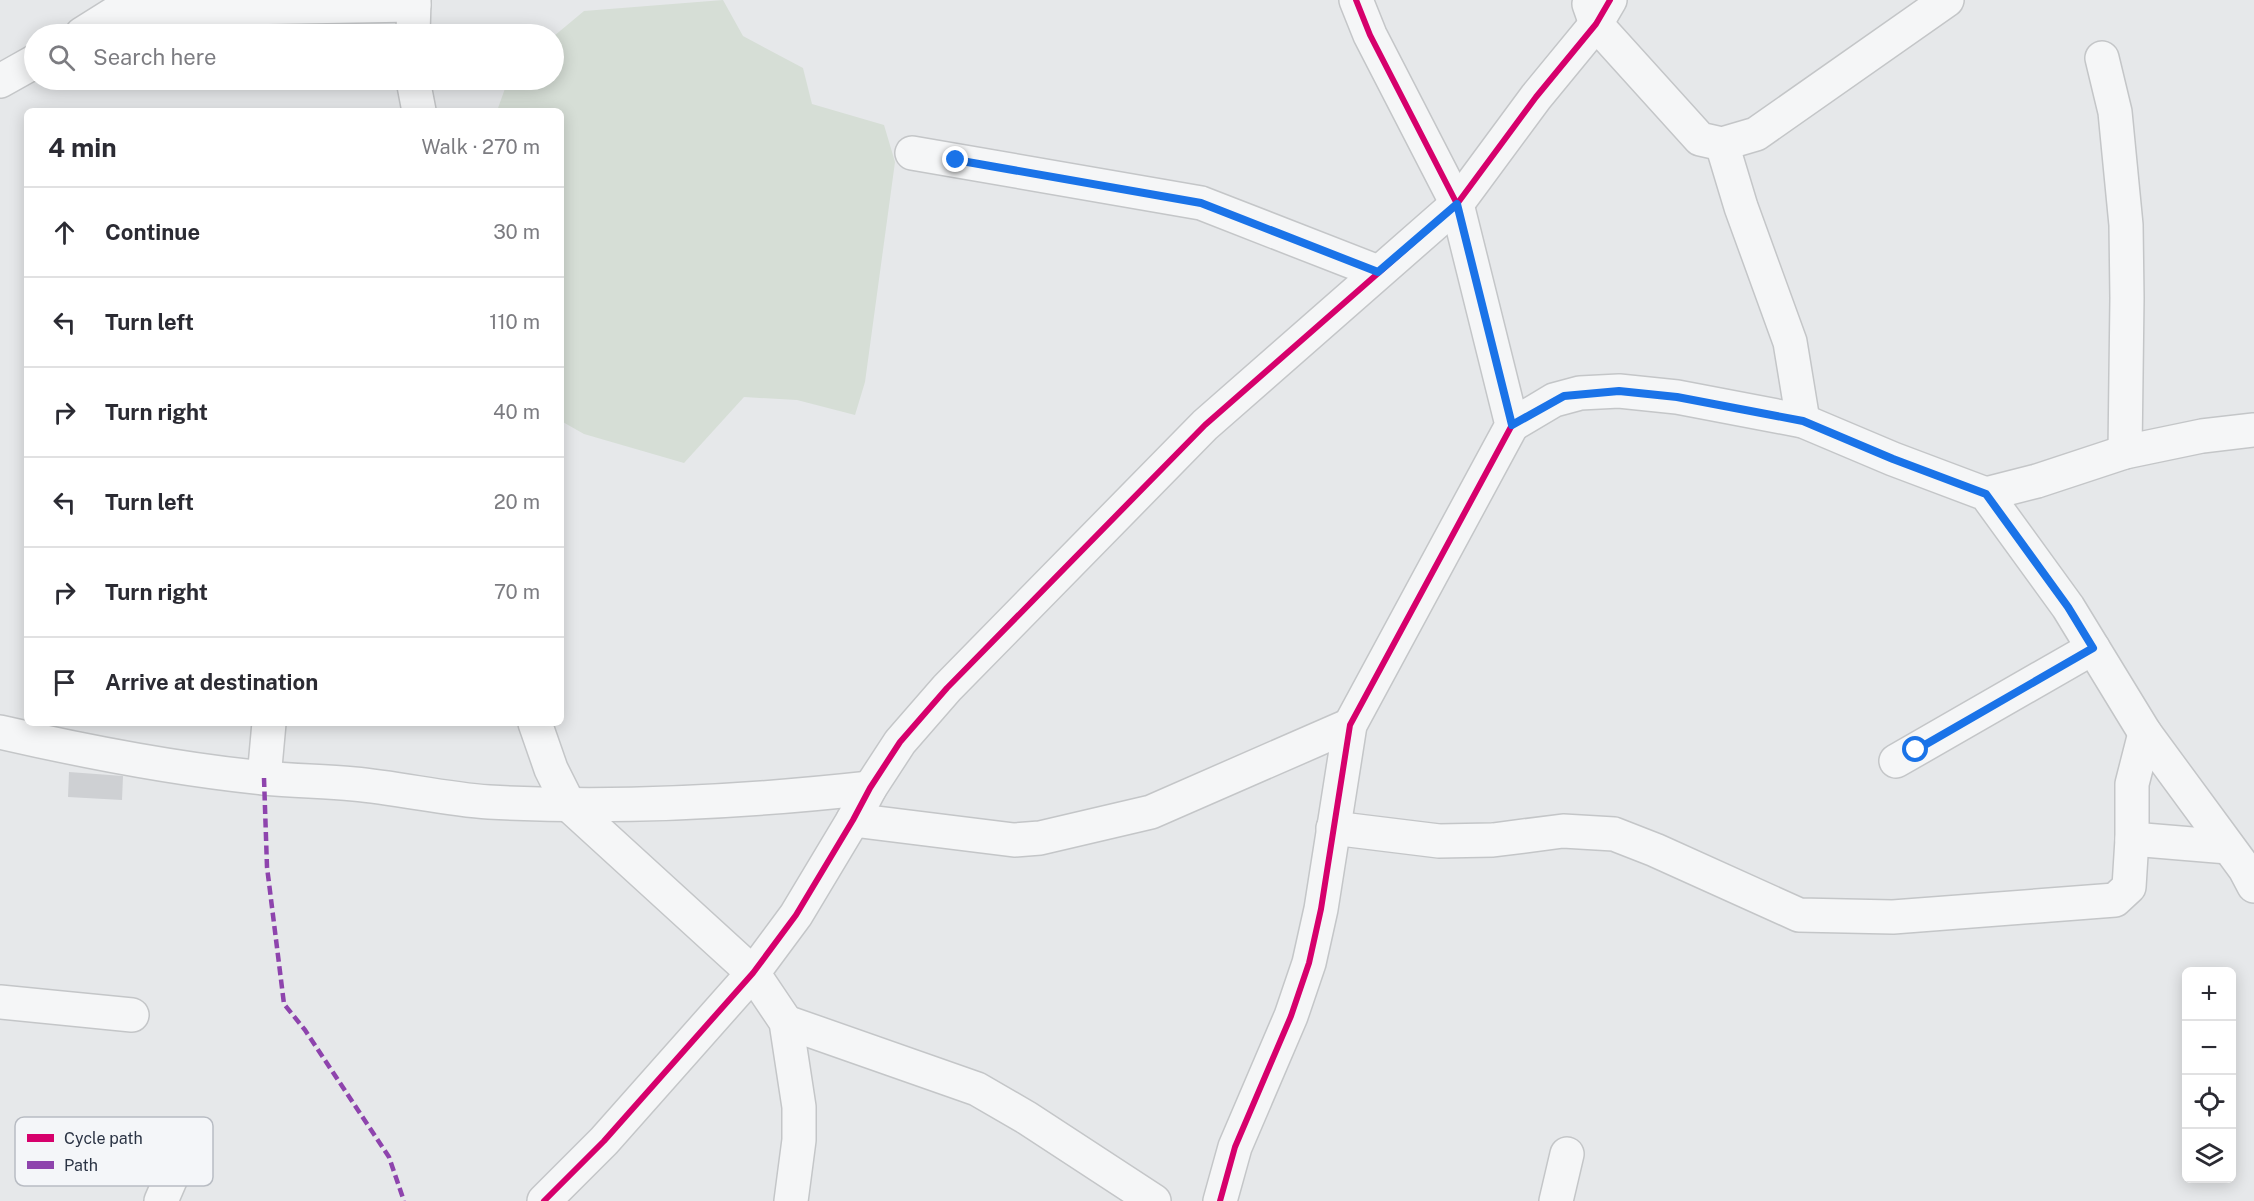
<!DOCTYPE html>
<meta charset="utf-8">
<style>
:root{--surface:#fff;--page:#f2f2f3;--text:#2b2b33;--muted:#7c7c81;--line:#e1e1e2}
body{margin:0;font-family:"Public Sans",sans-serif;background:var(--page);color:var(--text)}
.controls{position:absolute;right:18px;bottom:18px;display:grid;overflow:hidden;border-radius:9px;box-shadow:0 3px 15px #0003}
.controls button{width:54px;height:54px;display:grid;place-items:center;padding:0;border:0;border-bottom:2px solid var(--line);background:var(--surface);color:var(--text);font:30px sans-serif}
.stop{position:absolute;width:18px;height:18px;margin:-14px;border:4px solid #1a73e8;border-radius:50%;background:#fff}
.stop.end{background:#1a73e8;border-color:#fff;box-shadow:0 2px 6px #0008}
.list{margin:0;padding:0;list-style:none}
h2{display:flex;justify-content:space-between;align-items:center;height:78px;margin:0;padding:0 24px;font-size:26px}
h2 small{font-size:20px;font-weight:400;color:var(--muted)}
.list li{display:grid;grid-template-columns:39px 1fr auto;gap:18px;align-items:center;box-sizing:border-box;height:90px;padding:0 24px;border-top:2px solid var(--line)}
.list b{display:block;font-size:22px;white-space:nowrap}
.list em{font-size:20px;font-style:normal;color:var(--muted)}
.icon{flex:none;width:33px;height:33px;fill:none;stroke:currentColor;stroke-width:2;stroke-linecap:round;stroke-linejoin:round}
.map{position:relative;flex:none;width:2254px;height:1201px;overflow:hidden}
.search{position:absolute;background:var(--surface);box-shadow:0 3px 15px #0003;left:24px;top:24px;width:540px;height:66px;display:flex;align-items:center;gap:15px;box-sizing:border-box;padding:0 21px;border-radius:33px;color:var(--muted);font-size:22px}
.panel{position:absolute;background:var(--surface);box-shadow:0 3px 15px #0003;left:24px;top:108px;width:540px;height:618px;border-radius:9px}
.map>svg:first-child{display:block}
.green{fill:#d6ded6}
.building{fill:#ced0d3}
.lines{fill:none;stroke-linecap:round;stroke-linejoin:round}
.minor-casing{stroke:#c4c6c8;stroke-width:36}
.minor{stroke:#f5f6f7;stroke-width:33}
.quiet{stroke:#8e44ad;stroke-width:4.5;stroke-dasharray:9 4.5;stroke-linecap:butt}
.cycleway-casing{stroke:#f4f6f9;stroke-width:10}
.cycleway{stroke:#d6006c;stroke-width:6}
.route{stroke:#1a73e8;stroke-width:8}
.key{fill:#f4f6f9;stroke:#b8bcc3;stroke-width:1.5}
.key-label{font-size:16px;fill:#2b3445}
</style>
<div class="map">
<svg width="2254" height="1201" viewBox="0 0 2254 1201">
<rect width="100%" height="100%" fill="#e6e8ea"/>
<path class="green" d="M723 0 743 36 803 68 812 104 884 125 895 162 865 382 855 415 797 400 744 397 684 463 584 434 561 421V111H497L508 80H554V36L584 11Z"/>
<path class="building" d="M69 772 123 776 122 800 68 797Z"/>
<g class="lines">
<defs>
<g id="minor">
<path d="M1589 4 1596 24 1700 139 1722 144 1756 134 1947 0"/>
<path d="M82 34 117 12 128 10 414 5"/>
<path d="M413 34 414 0"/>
<path d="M2102 58 2115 112 2126 225 2127 298 2125 452"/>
<path d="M413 80 419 111"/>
<path d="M0 81 34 62"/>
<path d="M1722 144 1741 207 1790 342 1803 421"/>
<path d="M912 153 1201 203 1378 272"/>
<path d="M1512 425 1554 400 1580 393 1619 391 1677 397 1803 421 1893 459 1986 494 2068 607 2145 733 2245 869 2254 886"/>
<path d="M1986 494 2037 481 2125 452 2202 436 2254 430"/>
<path d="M535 723 551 769 569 805 753 973 786 1022 799 1107V1140L791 1201"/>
<path d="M0 732C87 752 175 769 264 778 294 781 324 781 354 784 399 788 444 799 489 802 616 809 743 802 870 788"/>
<path d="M1896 761 2093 648"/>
<path d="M264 778 269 723"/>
<path d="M853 820 1014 840 1040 838 1151 812 1350 725"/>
<path d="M1333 828 1439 841 1493 840 1563 831 1614 834 1655 850 1799 915 1893 917 2115 900 2129 887 2132 839V784L2145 733"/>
<path d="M2132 839 2228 847"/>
<path d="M0 1002 132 1015"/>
<path d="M786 1022 977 1089 1027 1118 1154 1201"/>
<path d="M161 1201 177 1164"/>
<path d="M544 1201 604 1141 753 973 796 915 853 820 870 788 900 742 947 688 1205 425 1457 204 1536 97 1596 24 1610 0"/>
<path d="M1220 1201 1235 1147 1291 1016 1309 963 1321 909 1350 725 1512 425 1457 204 1370 35 1356 0"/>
<path d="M1556 1201 1567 1154"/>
</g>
</defs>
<use href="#minor" class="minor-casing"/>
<use href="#minor" class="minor"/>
<path class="quiet" d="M264 778 267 867 284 1004 305 1030 389 1157 404 1201"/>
<defs>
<g id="cycleway">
<path d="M544 1201 604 1141 753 973 796 915 853 820 870 788 900 742 947 688 1205 425 1457 204 1536 97 1596 24 1610 0"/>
<path d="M1220 1201 1235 1147 1291 1016 1309 963 1321 909 1350 725 1512 425 1457 204 1370 35 1356 0"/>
</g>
</defs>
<use href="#cycleway" class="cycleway-casing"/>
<use href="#cycleway" class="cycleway"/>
</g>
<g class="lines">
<path class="route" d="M956 160 1201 203 1378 272 1457 204 1512 425 1564 396 1619 391 1677 397 1803 421 1893 459 1986 494 2068 607 2093 648 1916 750"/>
</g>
<rect x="15" y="1117" width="198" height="69" rx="9" class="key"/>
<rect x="27" y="1134" width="27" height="8" fill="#d6006c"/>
<rect x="27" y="1161" width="27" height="8" fill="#8e44ad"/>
<g class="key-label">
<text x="64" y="1144">Cycle path</text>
<text x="64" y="1171">Path</text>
</g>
</svg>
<div class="controls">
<button>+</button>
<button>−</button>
<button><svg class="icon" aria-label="locate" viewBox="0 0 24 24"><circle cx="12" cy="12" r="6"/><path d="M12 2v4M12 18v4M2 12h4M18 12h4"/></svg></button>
<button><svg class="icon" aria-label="layers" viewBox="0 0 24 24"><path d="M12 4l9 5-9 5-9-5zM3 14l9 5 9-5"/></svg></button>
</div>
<div class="stop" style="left:1916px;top:750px"></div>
<div class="stop end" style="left:956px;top:160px"></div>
<div class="search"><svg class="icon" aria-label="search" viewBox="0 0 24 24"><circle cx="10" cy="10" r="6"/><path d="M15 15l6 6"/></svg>Search here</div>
<section class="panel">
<h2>4 min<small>Walk · 270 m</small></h2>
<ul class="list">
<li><svg class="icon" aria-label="ahead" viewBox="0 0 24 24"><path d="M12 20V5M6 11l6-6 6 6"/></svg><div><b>Continue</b></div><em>30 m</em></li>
<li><svg class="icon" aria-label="left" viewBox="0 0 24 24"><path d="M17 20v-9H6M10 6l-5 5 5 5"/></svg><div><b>Turn left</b></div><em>110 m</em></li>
<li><svg class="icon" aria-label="right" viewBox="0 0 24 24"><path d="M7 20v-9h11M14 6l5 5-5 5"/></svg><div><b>Turn right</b></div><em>40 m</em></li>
<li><svg class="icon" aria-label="left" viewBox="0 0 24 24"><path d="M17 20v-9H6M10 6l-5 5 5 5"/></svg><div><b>Turn left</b></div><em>20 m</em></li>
<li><svg class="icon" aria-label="right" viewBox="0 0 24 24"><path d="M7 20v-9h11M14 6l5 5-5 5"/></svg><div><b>Turn right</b></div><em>70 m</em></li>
<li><svg class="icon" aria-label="arrive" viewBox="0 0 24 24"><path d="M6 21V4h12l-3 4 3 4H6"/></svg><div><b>Arrive at destination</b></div></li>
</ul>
</section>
</div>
